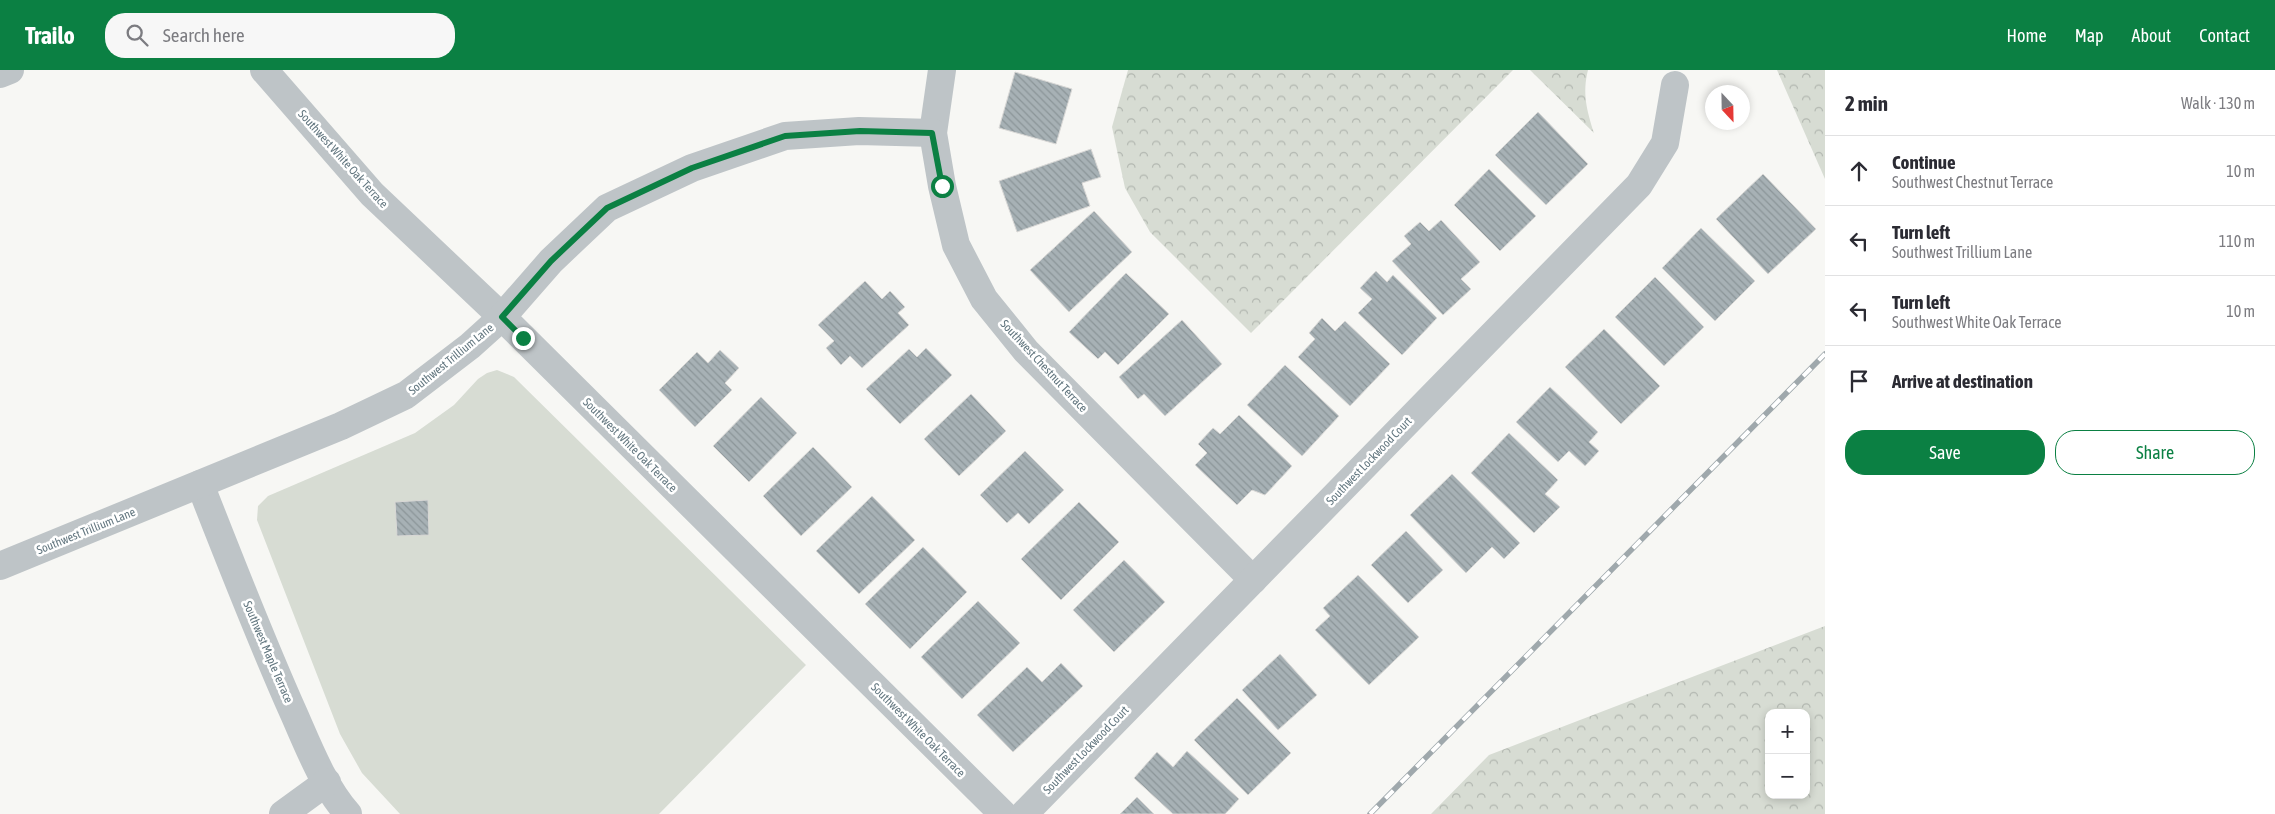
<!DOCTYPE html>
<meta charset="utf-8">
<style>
:root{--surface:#fff;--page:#f7f7f7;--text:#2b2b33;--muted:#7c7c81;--line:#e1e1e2;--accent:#0b8043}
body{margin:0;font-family:"Asap Condensed",sans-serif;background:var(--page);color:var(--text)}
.controls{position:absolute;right:15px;bottom:15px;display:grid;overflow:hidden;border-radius:10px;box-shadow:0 2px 8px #0003}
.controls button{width:45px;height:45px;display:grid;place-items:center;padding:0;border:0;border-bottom:1px solid var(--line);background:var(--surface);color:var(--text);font:25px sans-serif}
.compass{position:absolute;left:1705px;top:15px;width:45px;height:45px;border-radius:50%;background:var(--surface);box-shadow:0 2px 8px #0003;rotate:158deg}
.stop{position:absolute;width:15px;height:15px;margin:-11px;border:4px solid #0b8043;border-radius:50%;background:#fff}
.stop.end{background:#0b8043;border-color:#fff;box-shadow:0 1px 5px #0008}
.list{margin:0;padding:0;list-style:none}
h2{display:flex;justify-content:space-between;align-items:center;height:65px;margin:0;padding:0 20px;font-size:21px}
h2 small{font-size:16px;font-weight:400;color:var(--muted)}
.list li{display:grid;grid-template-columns:32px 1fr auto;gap:15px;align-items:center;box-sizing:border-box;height:70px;padding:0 20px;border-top:1px solid var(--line)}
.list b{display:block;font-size:19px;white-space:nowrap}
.list p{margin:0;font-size:16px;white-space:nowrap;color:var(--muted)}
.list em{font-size:16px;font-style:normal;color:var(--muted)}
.actions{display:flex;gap:10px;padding:15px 20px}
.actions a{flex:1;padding:11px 0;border:1px solid var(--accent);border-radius:20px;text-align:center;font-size:18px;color:var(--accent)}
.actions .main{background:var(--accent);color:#fff}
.icon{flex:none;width:28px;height:28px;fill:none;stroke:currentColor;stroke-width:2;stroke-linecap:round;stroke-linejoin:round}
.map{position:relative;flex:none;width:1825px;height:744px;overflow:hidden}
header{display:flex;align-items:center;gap:30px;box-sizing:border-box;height:70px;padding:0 25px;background:var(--accent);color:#fff}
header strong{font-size:24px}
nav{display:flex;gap:28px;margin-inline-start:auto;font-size:18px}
.search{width:350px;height:45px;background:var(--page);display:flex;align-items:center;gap:12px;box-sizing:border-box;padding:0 18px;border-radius:20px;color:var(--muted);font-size:19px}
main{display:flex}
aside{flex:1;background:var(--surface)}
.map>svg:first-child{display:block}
.forest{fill:url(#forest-crowns);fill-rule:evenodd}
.green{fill:#d7dcd3}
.building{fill:url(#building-back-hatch);stroke:#d9d8d6}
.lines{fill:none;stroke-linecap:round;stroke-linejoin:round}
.minor{stroke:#bec4c7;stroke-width:28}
.rail-casing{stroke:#9fa8ac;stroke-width:5.5}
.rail{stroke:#fff;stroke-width:4;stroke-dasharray:11;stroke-linecap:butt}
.route{stroke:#0b8043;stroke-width:6}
.labels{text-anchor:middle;stroke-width:5;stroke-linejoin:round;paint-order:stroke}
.street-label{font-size:12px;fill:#62767f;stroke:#fff}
</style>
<header>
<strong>Trailo</strong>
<div class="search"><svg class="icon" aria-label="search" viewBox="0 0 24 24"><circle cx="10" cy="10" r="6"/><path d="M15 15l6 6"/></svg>Search here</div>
<nav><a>Home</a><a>Map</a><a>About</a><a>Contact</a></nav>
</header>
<main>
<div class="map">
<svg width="1825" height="744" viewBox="0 0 1825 744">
<defs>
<pattern id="forest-crowns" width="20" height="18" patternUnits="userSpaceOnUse" patternTransform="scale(1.25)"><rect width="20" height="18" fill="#d7dcd3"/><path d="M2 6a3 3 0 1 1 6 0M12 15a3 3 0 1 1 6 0" fill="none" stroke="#b2b7b0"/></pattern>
<pattern id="building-back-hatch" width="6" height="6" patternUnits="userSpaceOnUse" patternTransform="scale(1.25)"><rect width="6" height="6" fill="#a7b1b5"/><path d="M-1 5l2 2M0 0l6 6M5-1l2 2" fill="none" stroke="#8b9598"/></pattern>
</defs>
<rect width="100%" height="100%" fill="#f7f7f4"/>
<g class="forest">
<path d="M1128 0H1513L1251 263 1150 162 1125 118 1112 57Z"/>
<path d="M1530 0H1588C1582 23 1587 41 1594 63Z"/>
<path d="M1777 0H1825V109Z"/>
<path d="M1825 556V744H1431L1489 685ZM1769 643H1806V725H1769Z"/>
</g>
<path class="green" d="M497 300 514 307 806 595 659 744H400L362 703 340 664 257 450 258 436 268 426 415 363 454 335 478 309 487 303Z"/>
<g class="building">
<path d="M1015 2 1072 19 1056 74 999 58Z"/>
<path d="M1538 42 1588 94 1546 135 1495 85Z"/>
<path d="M1091 79 1101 107 1082 113 1090 136 1017 162 999 111Z"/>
<path d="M1489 99 1536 146 1500 181 1454 135Z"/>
<path d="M1763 104 1816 159 1768 204 1716 149Z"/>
<path d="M1094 141 1132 182 1069 242 1030 200Z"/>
<path d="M1441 150 1480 192 1461 209 1471 219 1443 245 1392 191 1411 174 1404 166 1420 152 1429 161Z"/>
<path d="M1701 158 1755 211 1715 251 1662 198Z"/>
<path d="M1376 201 1387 212 1393 205 1437 248 1402 285 1358 243 1372 229 1360 218Z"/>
<path d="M1126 203 1169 244 1118 295 1105 282 1098 289 1069 262Z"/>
<path d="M1655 207 1704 257 1664 296 1615 247Z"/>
<path d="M865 211 882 229 890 221 905 237 898 243 909 255 862 298 850 286 841 295 826 278 834 271 818 255Z"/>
<path d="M1322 248 1335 261 1345 251 1390 294 1350 336 1298 287 1315 269 1309 263Z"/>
<path d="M1182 250 1222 294 1165 346 1144 324 1138 329 1119 307Z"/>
<path d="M1604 259 1660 316 1621 354 1565 297Z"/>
<path d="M926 278 952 305 900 354 866 319 909 279 917 287Z"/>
<path d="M720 280 739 298 725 313 732 320 695 357 659 320 697 282 708 293Z"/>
<path d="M1285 295 1339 346 1302 386 1247 335Z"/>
<path d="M1550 317 1598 362 1589 372 1599 381 1585 396 1569 381 1558 392 1516 352Z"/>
<path d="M971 324 1006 361 959 406 924 369Z"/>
<path d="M761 327 797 363 749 412 713 376Z"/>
<path d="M1239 345 1292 396 1265 425 1252 420 1237 435 1195 395 1207 383 1198 374 1213 358 1220 364Z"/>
<path d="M1509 363 1558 410 1545 424 1560 437 1534 463 1471 403Z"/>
<path d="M813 377 852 417 801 466 763 426Z"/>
<path d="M1025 381 1064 420 1029 454 1018 443 1007 453 980 425Z"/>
<path d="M1452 404 1520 473 1504 489 1492 477 1466 503 1410 445Z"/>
<path d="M872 426 915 470 859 524 816 481Z"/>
<path d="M428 430 429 465 397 466 395 432Z"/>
<path d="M1079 432 1119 472 1061 530 1021 489Z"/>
<path d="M1406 461 1443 500 1408 533 1371 495Z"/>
<path d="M923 477 967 522 910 579 865 534Z"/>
<path d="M1124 490 1165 532 1114 582 1073 540Z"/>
<path d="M1358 505 1419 567 1369 615 1315 560 1330 546 1323 538Z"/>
<path d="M978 531 1020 573 962 629 921 587Z"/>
<path d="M1280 584 1317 625 1278 660 1242 620Z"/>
<path d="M1061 593 1083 616 1013 682 977 645 1027 597 1042 612Z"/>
<path d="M1237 628 1291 683 1248 725 1194 670Z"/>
<path d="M1187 681 1239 729 1225 744H1173L1134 708 1157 682 1173 697Z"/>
<path d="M1137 727 1154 744H1120Z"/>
</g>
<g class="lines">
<g class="minor">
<path d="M264 0 372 124 502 247 1003 744"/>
<path d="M942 0 933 63 942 116 956 175 984 229 1026 281 1253 510"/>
<path d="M0 4 10 0"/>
<path d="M200 414C230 491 260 568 294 644 309 678 323 715 348 744"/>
<path d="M0 496 341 356 406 325 470 276 502 247 551 191 607 138 692 98 785 66 859 61 933 63"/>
<path d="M283 744 327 712"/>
<path d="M1024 744 1639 115 1665 73 1675 15"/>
</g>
<defs>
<path id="rail" d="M1370 744 1825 284"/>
</defs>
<use href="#rail" class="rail-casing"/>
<use href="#rail" class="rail"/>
</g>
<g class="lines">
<path class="route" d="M523 268 502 247 551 191 607 138 692 98 785 66 860 61 932 63 942 116"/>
</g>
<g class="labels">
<g class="street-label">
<text transform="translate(343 89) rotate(48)" y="4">Southwest White Oak Terrace</text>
<text transform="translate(451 289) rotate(-39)" y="4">Southwest Trillium Lane</text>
<text transform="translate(1044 296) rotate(47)" y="4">Southwest Chestnut Terrace</text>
<text transform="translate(630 375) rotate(45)" y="4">Southwest White Oak Terrace</text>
<text transform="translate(1369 391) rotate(-46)" y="4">Southwest Lockwood Court</text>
<text transform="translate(86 461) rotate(-22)" y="4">Southwest Trillium Lane</text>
<text transform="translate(268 582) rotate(67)" y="4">Southwest Maple Terrace</text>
<text transform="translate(918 660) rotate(45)" y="4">Southwest White Oak Terrace</text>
<text transform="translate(1086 680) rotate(-46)" y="4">Southwest Lockwood Court</text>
</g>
</g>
</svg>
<div class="controls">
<button>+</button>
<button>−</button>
</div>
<svg class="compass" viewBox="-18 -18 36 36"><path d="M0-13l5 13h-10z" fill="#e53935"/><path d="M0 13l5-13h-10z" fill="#7c7c81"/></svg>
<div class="stop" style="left:942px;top:116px"></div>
<div class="stop end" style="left:523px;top:268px"></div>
</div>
<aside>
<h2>2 min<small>Walk · 130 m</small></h2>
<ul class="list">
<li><svg class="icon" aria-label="ahead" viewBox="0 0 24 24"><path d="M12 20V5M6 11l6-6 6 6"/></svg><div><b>Continue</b><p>Southwest Chestnut Terrace</p></div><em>10 m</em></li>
<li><svg class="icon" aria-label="left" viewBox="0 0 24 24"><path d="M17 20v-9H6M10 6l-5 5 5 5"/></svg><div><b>Turn left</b><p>Southwest Trillium Lane</p></div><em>110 m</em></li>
<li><svg class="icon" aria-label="left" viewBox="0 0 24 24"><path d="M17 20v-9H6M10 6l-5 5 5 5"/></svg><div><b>Turn left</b><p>Southwest White Oak Terrace</p></div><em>10 m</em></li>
<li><svg class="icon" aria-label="arrive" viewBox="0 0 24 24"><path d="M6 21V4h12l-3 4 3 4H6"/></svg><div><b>Arrive at destination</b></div></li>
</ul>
<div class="actions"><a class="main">Save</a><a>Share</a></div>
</aside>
</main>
